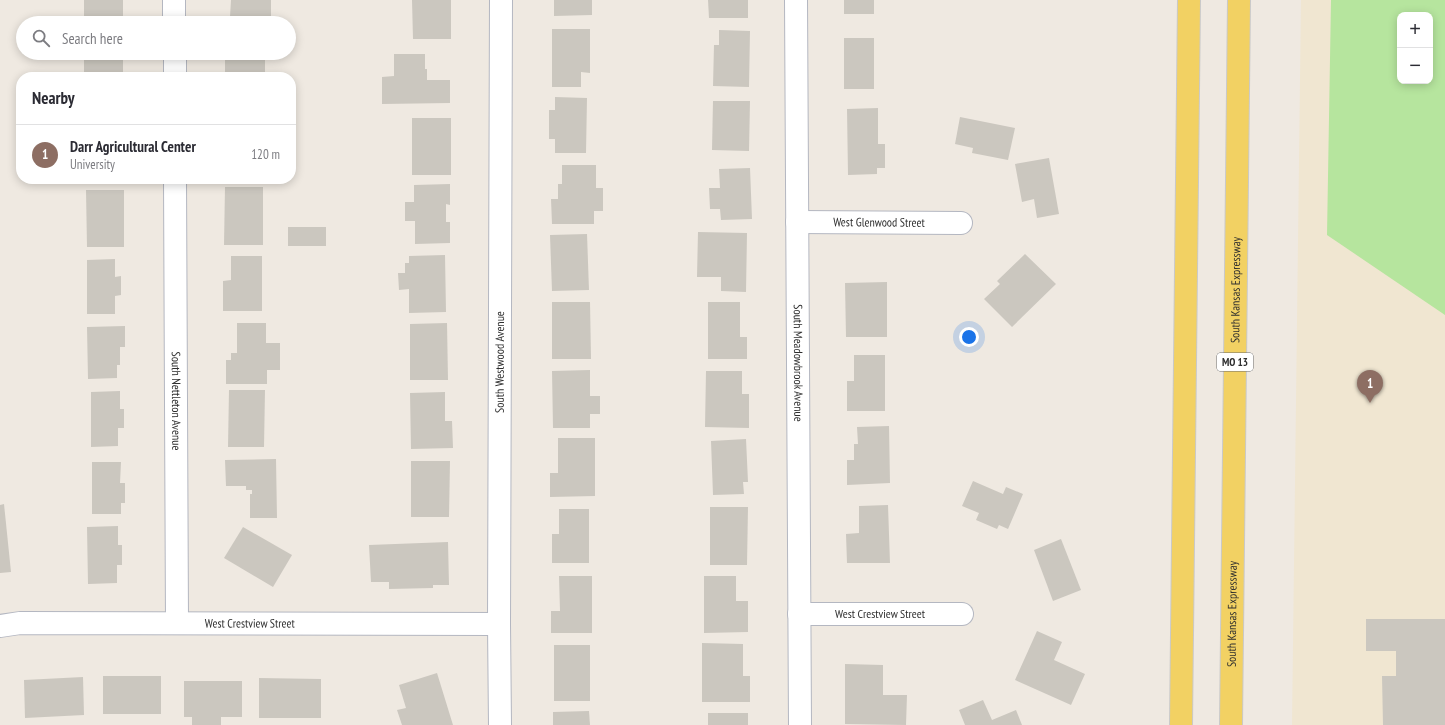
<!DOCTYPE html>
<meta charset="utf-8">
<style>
:root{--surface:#fff;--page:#f2f2f3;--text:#2b2b33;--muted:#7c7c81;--line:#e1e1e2;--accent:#4264fb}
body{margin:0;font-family:"PT Sans Narrow",sans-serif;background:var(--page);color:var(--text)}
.controls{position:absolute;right:12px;top:12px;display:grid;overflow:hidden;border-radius:8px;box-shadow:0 2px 10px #0003}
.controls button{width:36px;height:36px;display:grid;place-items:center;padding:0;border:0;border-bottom:1px solid var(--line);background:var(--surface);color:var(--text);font:20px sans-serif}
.you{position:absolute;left:969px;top:337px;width:14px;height:14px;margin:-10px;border:3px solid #fff;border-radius:50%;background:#1a73e8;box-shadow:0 0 0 6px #1a73e833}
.badge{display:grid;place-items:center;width:26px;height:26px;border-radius:50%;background:var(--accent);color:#fff;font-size:13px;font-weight:700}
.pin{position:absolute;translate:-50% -33px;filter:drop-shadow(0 1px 2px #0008)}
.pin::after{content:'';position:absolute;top:21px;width:14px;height:12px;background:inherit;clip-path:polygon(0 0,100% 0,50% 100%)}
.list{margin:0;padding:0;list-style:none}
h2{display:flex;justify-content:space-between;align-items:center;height:52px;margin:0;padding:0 16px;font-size:17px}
h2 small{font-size:13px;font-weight:400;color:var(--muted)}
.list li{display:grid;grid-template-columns:26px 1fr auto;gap:12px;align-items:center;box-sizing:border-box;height:60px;padding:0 16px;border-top:1px solid var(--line)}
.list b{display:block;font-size:15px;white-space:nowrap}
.list p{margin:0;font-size:13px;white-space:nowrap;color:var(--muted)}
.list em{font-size:13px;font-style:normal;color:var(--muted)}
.icon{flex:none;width:22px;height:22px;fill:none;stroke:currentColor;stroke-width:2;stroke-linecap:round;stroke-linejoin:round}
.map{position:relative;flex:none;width:1445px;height:725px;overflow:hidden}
.search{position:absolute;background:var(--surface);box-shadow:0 2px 10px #0003;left:16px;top:16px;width:280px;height:44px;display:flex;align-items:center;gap:10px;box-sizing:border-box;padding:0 14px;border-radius:22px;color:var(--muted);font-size:15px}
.panel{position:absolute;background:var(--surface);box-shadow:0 2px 10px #0003;left:16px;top:72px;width:280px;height:112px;border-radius:16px}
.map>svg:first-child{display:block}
.education{fill:#f0e6d1;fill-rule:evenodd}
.green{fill:#b6e59e;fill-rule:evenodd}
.building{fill:#cbc7bf}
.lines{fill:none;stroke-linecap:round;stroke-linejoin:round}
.street-casing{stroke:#b4b7c1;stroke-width:24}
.primary-casing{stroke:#c9c9c9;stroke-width:24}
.street{stroke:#fff;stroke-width:22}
.primary{stroke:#f2d163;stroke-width:22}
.labels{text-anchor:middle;stroke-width:3;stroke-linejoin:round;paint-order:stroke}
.shield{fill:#fff;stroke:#6d6d6d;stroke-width:1}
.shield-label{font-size:11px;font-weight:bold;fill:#2e2e2e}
.street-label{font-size:12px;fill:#2e2e2e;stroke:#fff}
</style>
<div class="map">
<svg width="1445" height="725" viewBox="0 0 1445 725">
<rect width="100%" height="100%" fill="#efe9e1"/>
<path class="education" d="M1301 0H1445V725H1292ZM1400 15H1430V81H1400Z"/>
<path class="green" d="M1331 0H1445V315L1327 235ZM1400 15H1430V81H1400Z"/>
<g class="building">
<rect x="84" y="0" width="39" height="23"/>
<path d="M231 0H271V23H223L224 17H230Z"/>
<path d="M412 0H451V39H413Z"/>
<path d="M554 0H592V15L554 16Z"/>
<path d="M708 0H748V18H709Z"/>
<rect x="844" y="0" width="30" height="14"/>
<path d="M552 29H590V73L581 72V87H552Z"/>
<path d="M719 30 750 31 749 87 713 86 714 45H719Z"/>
<rect x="844" y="38" width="30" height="51"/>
<path d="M84 53H120V60H123V77H84Z"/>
<rect x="225" y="53" width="40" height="24"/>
<path d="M394 54H425V69H427V80H450V103L382 104V77L394 76Z"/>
<path d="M555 97 587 98 586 153H555V139H549V110H555Z"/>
<path d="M713 101H750L749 151 712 150Z"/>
<path d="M878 108V144H885V168H877V174L848 175 847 109Z"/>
<path d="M960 117 1015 128 1008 160 972 153 973 148 955 144Z"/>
<rect x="412" y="118" width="39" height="57"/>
<path d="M1049 158 1059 214 1037 218 1034 199 1022 202 1015 164Z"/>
<path d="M562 165H596V188H603V211H594V224H552L551 199H558V184H562Z"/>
<path d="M750 168 752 219 721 220 720 209H710L709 188H720L719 169Z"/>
<path d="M450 184V205L446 204V222H450V243L415 244V221H405V202H414V185Z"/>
<path d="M225 187H263V245H224Z"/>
<path d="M86 190H124V247H87Z"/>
<rect x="288" y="227" width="38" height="19"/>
<path d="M698 232 747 233 746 292 721 291V277H697Z"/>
<path d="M587 234 589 290 552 291 550 235Z"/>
<path d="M1025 254 1056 284 1012 327 984 299 1000 284 997 281Z"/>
<path d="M445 255 446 312 409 313V289L399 290 398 273H405V263H409V256Z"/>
<path d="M231 256H262V311H223V281L231 280Z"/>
<path d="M115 259V277L121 276V295L115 296V314H87V260Z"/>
<path d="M887 282V337H846L845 283Z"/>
<path d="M552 302H590L591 359H552Z"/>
<path d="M708 302H740V337H747V359H708Z"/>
<path d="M237 323H266V343H280V370H267V384H226V360H231V353H237Z"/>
<path d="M447 323 448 380H410V324Z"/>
<path d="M125 326V347H120V365H117V378L88 379 87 327Z"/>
<path d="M854 355H885V411H847V381H854Z"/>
<path d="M590 370V396H600V414H590V428H553L552 371Z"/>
<path d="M706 371H742V394H749V428L705 427Z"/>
<path d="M229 390H265L264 447H228Z"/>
<path d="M120 391V409H124V428H118V446L91 447V392Z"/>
<path d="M445 392V421H452L453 448 411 449 410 393Z"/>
<path d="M889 426 890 483 847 485V460H854V444H858L857 427Z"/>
<path d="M558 438H595V496L550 497V473H558Z"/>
<path d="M746 439 748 482H743L744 494 713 495 711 441Z"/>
<path d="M276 459 277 518H250V494H252V490H246V486H226L225 460Z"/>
<path d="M411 461H450L449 517H411Z"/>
<path d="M92 462H121L120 483H125V503H121V514H92Z"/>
<path d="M973 481 1003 494 1006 487 1023 494 1008 529 999 525 997 529 976 520 979 513 962 506Z"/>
<path d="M4 504 11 572 0 573V505Z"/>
<path d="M888 505 890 563H847L846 534 859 533V506Z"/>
<path d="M710 507H748L747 565H710Z"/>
<path d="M559 509H589V563H552V534H559Z"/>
<path d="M118 526V545H122V565H117V583L88 584 87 527Z"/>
<path d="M243 527 292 555 273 587 224 558Z"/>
<path d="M1061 539 1081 590 1053 601 1034 550Z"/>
<path d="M448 542 449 585H433V588L389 589V582H371L369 545Z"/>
<path d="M559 576H592V633H551V611H560Z"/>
<path d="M704 576H736V601H748V632L704 633Z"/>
<path d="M1366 619H1445V725H1383L1382 676H1396V651H1366Z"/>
<path d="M1037 631 1062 642 1054 660 1085 674 1071 705 1015 680Z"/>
<path d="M702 643 743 644V676H750V702H702Z"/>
<rect x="554" y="645" width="36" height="56"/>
<path d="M845 664 883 665V695H907L906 725 845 724Z"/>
<path d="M437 673 453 725H402L397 710 406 708 399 685Z"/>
<rect x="103" y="676" width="58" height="38"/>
<path d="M83 677 84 715 25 718 24 680Z"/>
<path d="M259 678 321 679V718H259Z"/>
<path d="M184 681H242V717H221V725H192V717H184Z"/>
<path d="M983 700 992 720 1016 710 1022 725H965L959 710Z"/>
<path d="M589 711 590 725H553V712Z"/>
<rect x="708" y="713" width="40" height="12"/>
</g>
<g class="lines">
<defs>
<g id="street">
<path d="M174 0V23"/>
<path id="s1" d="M796 0 800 725"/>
<path d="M175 53V77"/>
<path id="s2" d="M175 179 177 623"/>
<path id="s3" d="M797 222 961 223"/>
<path id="s4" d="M799 614H962"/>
<path id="s5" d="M0 626 20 623 499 624"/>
<path id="s6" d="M500 725 499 624 501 0"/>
</g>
<g id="primary">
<path d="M1181 725 1189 0"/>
<path id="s7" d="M1231 725 1239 0"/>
</g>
</defs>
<use href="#street" class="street-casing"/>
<use href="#primary" class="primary-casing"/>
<use href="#street" class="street"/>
<use href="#primary" class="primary"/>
</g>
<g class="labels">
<rect class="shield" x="1217" y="353" width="36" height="18" rx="3"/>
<g class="shield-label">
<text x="1235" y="366">MO 13</text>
</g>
<g class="street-label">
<text dy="4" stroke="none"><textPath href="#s3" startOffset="82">West Glenwood Street</textPath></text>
<text dy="4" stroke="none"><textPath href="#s7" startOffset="435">South Kansas Expressway</textPath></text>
<text dy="4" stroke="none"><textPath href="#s1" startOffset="363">South Meadowbrook Avenue</textPath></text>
<text dy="4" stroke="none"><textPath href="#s6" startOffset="363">South Westwood Avenue</textPath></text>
<text dy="4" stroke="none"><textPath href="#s2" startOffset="222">South Nettleton Avenue</textPath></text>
<text dy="4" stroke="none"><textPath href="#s4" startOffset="81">West Crestview Street</textPath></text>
<text dy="4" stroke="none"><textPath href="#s7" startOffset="111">South Kansas Expressway</textPath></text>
<text dy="4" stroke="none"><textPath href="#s5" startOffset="250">West Crestview Street</textPath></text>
</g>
</g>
</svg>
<div class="controls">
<button>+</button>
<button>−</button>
</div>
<div class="you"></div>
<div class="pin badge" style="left:1370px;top:403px;background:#8d6e63">1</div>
<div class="search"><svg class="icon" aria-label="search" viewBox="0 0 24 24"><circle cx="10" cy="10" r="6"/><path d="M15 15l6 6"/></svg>Search here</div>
<section class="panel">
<h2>Nearby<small></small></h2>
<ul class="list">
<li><span class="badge" style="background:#8d6e63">1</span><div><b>Darr Agricultural Center</b><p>University</p></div><em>120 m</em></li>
</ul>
</section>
</div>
